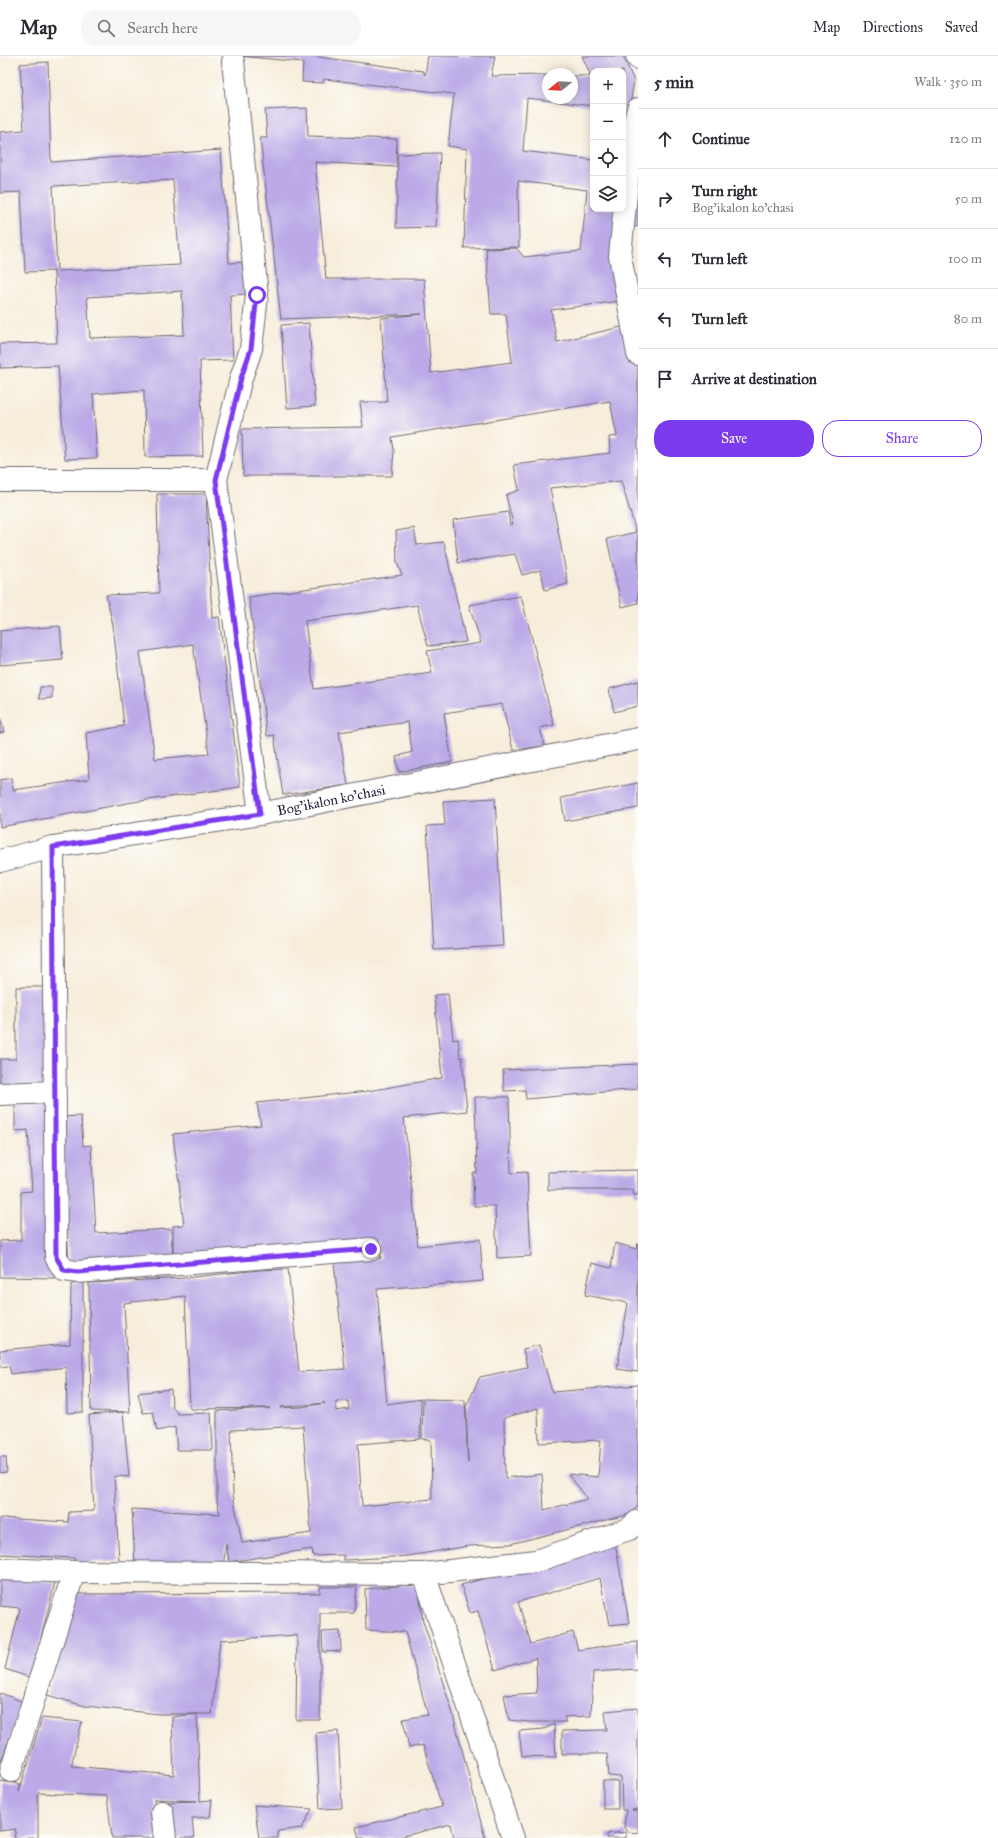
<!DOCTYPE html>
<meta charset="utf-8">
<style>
:root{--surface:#fff;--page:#f7f7f7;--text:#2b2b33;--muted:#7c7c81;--line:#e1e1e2;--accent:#7c3aed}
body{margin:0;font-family:"IM FELL Great Primer",serif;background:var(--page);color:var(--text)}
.controls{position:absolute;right:12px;top:12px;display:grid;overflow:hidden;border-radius:8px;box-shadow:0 2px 10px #0003}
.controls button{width:36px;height:36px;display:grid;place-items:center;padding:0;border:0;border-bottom:1px solid var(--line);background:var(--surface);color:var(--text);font:20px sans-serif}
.compass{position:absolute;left:542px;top:12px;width:36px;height:36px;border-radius:50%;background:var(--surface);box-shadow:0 2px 10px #0003;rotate:252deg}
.stop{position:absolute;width:12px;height:12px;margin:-9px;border:3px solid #7c3aed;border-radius:50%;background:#fff}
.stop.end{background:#7c3aed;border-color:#fff;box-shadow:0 1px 4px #0008}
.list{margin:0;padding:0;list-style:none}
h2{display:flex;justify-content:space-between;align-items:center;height:52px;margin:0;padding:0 16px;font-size:17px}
h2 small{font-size:13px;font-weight:400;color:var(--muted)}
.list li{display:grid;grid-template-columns:26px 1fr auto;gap:12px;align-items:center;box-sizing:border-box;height:60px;padding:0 16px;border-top:1px solid var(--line)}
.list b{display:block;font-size:15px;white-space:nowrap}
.list p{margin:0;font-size:13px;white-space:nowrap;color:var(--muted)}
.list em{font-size:13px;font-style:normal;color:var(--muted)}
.actions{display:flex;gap:8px;padding:12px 16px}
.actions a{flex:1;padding:9px 0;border:1px solid var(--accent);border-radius:16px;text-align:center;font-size:14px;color:var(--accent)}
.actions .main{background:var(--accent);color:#fff}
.icon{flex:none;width:22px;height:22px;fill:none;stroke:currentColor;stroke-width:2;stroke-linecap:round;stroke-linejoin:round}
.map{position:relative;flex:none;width:638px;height:1782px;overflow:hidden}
header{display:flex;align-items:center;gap:24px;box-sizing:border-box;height:56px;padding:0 20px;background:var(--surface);border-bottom:1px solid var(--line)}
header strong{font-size:19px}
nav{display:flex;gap:22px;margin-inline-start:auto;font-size:14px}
.search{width:280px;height:36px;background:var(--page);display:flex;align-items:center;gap:10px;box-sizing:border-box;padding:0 14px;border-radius:16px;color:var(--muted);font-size:15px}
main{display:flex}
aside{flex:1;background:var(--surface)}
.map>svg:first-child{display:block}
.building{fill:#bbaae7;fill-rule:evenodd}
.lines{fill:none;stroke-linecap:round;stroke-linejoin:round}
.minor-casing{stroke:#6d6973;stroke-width:24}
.minor{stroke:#fff;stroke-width:22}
.route{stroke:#7c3aed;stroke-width:5}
.labels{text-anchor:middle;stroke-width:3;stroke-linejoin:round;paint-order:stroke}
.street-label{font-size:14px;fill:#22223b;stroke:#fdfcf7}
</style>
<header>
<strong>Map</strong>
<div class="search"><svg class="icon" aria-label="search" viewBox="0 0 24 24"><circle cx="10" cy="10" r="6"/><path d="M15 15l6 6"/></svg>Search here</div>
<nav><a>Map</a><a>Directions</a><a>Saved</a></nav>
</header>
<main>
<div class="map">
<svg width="638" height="1782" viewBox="0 0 638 1782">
<rect width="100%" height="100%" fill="#fdfcf7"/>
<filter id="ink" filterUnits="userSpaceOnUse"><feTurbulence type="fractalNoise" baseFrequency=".025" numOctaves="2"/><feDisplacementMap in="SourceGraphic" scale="8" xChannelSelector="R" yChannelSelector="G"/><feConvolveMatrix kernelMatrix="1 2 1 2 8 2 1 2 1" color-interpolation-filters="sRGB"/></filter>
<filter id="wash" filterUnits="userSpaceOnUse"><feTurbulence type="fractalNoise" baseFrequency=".012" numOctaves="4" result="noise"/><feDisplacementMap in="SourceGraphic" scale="16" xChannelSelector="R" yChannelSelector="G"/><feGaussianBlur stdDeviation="0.9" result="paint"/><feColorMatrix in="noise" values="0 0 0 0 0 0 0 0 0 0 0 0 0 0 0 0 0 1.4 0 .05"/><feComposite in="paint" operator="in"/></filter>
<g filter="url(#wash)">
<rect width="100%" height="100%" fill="#f7eddb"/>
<g id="blocks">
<g class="building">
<path d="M238 0H311L423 15 425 19 428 0H495L491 20 548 19V42H572V20H591L582 0H623L634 25 624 85 623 15H593V50L527 42 523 95 593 104V153H614L620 245 551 254 557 286 625 270 638 308V547L622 551 607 483 636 476 621 425 550 432 568 528 545 534 541 514 522 519 515 498 458 507 453 464 508 456 510 469 513 468 506 439 519 434 514 409 610 397 609 381 617 380 610 345 392 381 394 394 392 420H243L242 373 363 371 360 346H387L381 262 422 258 281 263 260 82H267L265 54 307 52 308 80 397 83 396 111 315 106 326 223H424L431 317 512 306 506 258H491L486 193 516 192 524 201 581 195 587 134 518 125 519 191 464 192 467 93 448 90 454 38 324 23 323 27 302 26 303 6Z"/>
<path d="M48 6 51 106 221 94 229 207 248 206 249 238 230 239 233 304 200 305 203 400 145 401 144 334 93 338 97 402 65 403 58 310 0 312V288L57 287 54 215 25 216 21 136 0 137V76L24 74 20 8ZM173 124 180 209 57 215 53 130ZM182 235 184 279 90 282 87 241Z"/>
<path d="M440 97 436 171 396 172 398 98Z"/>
<path d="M638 133V170L626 174 628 137Z"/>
<path d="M309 267 315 350 287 352 281 269Z"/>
<path d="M157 438H206L212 562 219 561 240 731 133 746 0 771V724L11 722 13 734 89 723 86 677 124 670 113 569 106 539 159 537ZM193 588 209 698 155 703 140 596Z"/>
<path d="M414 472 417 489 444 486 466 586 428 590 417 549 305 565 314 633 432 617 427 595 481 587 469 549 521 540 554 669 540 672 545 690 513 694 502 648 444 657 452 706 399 716 396 701 412 696 408 666 339 676 348 729 283 739 274 679 267 680 249 541 402 519 397 507 396 475Z"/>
<path d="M60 570 63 604 0 609V575Z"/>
<path d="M638 625V650L614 656 609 633Z"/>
<path d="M40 631H52V642L39 643Z"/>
<path d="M0 661 4 676 0 677Z"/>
<path d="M638 727V752L565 765 561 742Z"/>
<path d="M495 742 503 890 434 894 427 770 445 769 443 745Z"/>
<path d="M16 931H49V1031H0V1003H16Z"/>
<path d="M448 938 453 984 458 983 460 1002 462 1001 467 1055 404 1062 418 1190 480 1183 483 1225 377 1233 387 1348 421 1343 420 1383 358 1388 362 1450 432 1443 431 1384 422 1383 423 1343 465 1344 468 1407 466 1351 480 1321 527 1311 523 1293 539 1289 552 1336 638 1329V1450L630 1458 510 1488 469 1490 408 1500 344 1504 343 1499 313 1500 312 1493 229 1506 226 1488 223 1511 135 1508 132 1453 220 1458 217 1445V1355L270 1352 190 1353 185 1240 124 1247 130 1356H123L129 1421 114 1420 119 1505 75 1507 74 1502 0 1498V1462L68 1466 69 1456 94 1455 89 1359 123 1356 91 1355 89 1227 184 1222 259 1214 288 1213 299 1316 345 1313 334 1206 381 1202 378 1185 173 1203V1170L184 1169 173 1078 261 1069 257 1047 368 1035 442 1022 434 939ZM348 1345 349 1353 336 1355V1346ZM325 1347 302 1351 281 1352V1351ZM538 1352 539 1387 601 1384 598 1421 568 1418 588 1443 544 1454 542 1418 505 1422 504 1362ZM303 1370 311 1477 242 1487 233 1439 231 1374Z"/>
<path d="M638 1008V1033L526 1043 525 1034 504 1035 503 1014Z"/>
<path d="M475 1041H509L511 1117 527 1116 531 1200 497 1202 495 1150H474L473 1117H477Z"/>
<path d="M46 1043 55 1222 0 1221V1185L21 1184V1136L32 1135 28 1074 15 1075V1047Z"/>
<path d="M81 1060 83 1090 91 1089 96 1177 171 1173 173 1200 69 1206 60 1061Z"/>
<path d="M638 1114V1139H634L633 1134H548V1116Z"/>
<path d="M615 1187 636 1193 638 1187V1316L617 1313 628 1247 585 1239 592 1207 611 1212Z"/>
<path d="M83 1227V1356L67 1357 66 1311 11 1318 9 1310 0 1311V1294L70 1288 71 1228Z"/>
<path d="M171 1333 172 1351 178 1358 211 1357 213 1394H177L175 1371 157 1375 153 1356 143 1357 138 1337Z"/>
<path d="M0 1401H6L7 1416 0 1417Z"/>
<path d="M615 1486 629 1567 609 1569 600 1522 518 1546 531 1588 573 1576 578 1594 625 1587 638 1586V1613L593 1616 591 1660 564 1661 566 1666H529L509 1664 504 1639 537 1637 536 1602 495 1614 478 1555 470 1557 461 1529Z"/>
<path d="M0 1522 55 1526 31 1622 5 1613 20 1552 0 1550Z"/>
<path d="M418 1528 423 1565 452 1655 485 1782H454L451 1768 396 1782H359L356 1771 442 1751 423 1689 409 1692 403 1663 428 1659 405 1576 366 1574 365 1533Z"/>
<path d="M320 1531H357L354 1557H320V1664H296L297 1579 220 1584 212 1658H159L85 1650 47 1639 76 1538 320 1537Z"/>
<path d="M340 1575 341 1595 323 1596 322 1576Z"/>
<path d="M1 1637 23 1646 0 1707V1640Z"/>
<path d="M638 1652V1754H632H638V1777L628 1776 624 1772 626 1754H622L621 1721 609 1720 607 1698H562V1675L607 1674 605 1655Z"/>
<path d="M197 1658 200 1745 212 1744 210 1761 192 1762 194 1782H168L166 1746 197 1745 154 1743 160 1782H112L107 1740 38 1737V1782H14L16 1773 0 1775V1725L20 1728 19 1736 42 1662 82 1666 71 1710 174 1719 172 1661Z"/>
<path d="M554 1668 556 1701 522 1700 519 1675 544 1673Z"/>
<path d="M338 1675 342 1752 320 1753 316 1677Z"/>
<rect x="603" y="1725" width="15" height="28"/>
<path d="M254 1749 312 1753 302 1772 278 1775V1782H259Z"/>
<path d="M626 1776V1782H607V1778Z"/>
</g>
</g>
</g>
<g filter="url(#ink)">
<use href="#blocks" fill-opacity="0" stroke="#6d6973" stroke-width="1"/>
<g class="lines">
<defs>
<g id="minor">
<path d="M637 0 638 2"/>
<path d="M233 5 257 239 251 293 241 322 216 424 260 758"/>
<path d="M638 53 632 76 620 200 638 298"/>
<path d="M0 424H216"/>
<path d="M53 791 56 1201 64 1214 77 1216 371 1193"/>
<path id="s1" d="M0 805 53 791 260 758 638 683"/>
<path d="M0 1038 54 1036"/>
<path d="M0 1513 74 1516 424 1518 536 1505 629 1473 638 1465"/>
<path d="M424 1518 513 1782"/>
<path d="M11 1715 74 1516"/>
<path d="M162 1756 165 1782"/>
</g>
</defs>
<use href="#minor" class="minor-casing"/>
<use href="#minor" class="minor"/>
</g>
</g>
<g class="lines" filter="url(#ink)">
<path class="route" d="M257 239 251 293 241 322 216 424 260 758 53 791 56 1201 64 1214 77 1216 371 1193"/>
</g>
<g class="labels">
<g class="street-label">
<text dy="5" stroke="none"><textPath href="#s1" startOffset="337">Bog'ikalon ko'chasi</textPath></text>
</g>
</g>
</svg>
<div class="controls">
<button>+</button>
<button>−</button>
<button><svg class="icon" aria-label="locate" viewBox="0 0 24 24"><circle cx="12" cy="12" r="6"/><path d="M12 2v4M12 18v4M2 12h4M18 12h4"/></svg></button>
<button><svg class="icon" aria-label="layers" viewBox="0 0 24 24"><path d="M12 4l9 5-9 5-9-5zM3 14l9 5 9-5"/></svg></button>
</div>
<svg class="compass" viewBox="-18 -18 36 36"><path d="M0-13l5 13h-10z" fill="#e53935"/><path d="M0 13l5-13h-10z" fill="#7c7c81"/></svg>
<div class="stop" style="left:257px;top:239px"></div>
<div class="stop end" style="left:371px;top:1193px"></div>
</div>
<aside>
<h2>5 min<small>Walk · 350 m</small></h2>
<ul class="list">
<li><svg class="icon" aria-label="ahead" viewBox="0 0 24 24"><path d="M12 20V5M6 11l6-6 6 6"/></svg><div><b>Continue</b></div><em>120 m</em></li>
<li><svg class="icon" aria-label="right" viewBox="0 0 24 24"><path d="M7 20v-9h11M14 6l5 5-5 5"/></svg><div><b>Turn right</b><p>Bog'ikalon ko'chasi</p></div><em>50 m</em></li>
<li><svg class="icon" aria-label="left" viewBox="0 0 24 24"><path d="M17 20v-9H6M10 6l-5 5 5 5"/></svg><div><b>Turn left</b></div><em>100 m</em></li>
<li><svg class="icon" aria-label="left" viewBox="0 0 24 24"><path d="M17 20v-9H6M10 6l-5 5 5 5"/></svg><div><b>Turn left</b></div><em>80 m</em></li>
<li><svg class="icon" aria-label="arrive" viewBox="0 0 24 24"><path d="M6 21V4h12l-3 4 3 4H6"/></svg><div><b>Arrive at destination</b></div></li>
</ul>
<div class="actions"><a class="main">Save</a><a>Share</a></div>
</aside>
</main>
